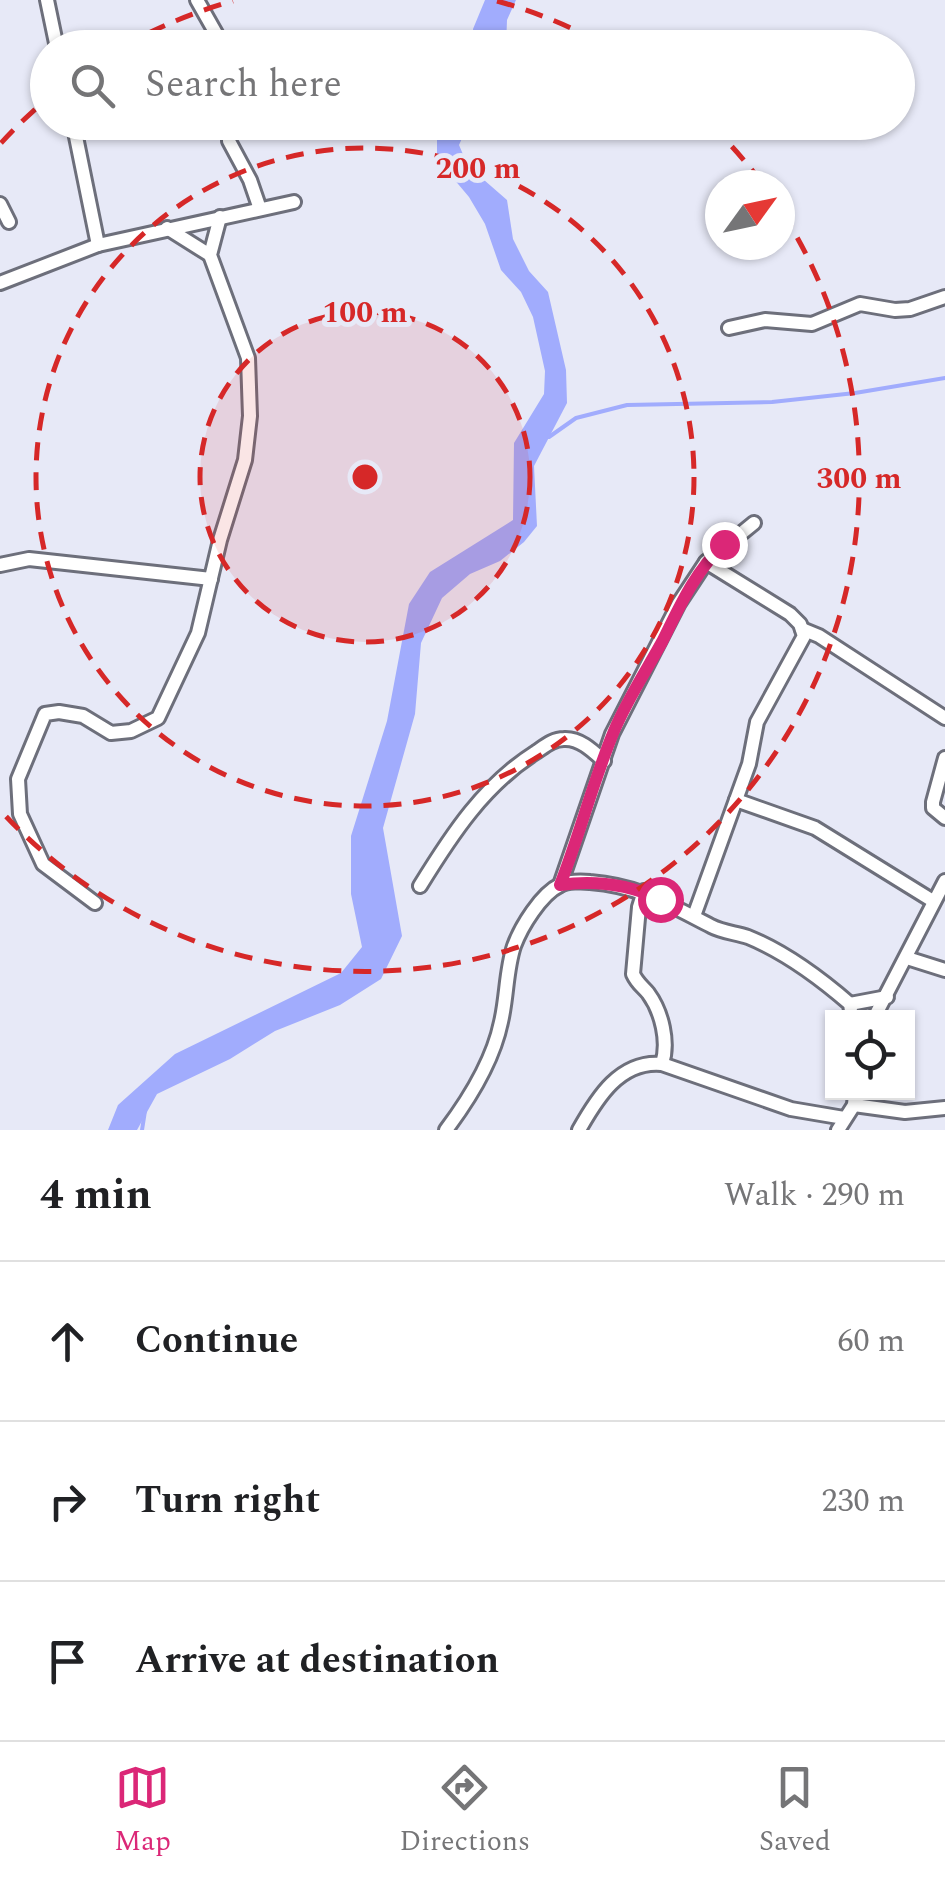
<!DOCTYPE html>
<meta charset="utf-8">
<style>
:root{--surface:#fff;--page:#f2f2f2;--text:#202124;--muted:#757577;--line:#e0e0e0;--accent:#db2777}
body{margin:0;font-family:Spectral,serif;background:var(--page);color:var(--text)}
.controls{position:absolute;right:30px;bottom:30px;display:grid;overflow:hidden;border-radius:0px;box-shadow:0 2px 8px #0004}
.controls button{width:90px;height:90px;display:grid;place-items:center;padding:0;border:0;border-bottom:2px solid var(--line);background:var(--surface);color:var(--text);font:50px sans-serif}
.compass{position:absolute;left:705px;top:170px;width:90px;height:90px;border-radius:50%;background:var(--surface);box-shadow:0 2px 8px #0004;rotate:57deg}
.stop{position:absolute;width:30px;height:30px;margin:-22px;border:8px solid #db2777;border-radius:50%;background:#fff}
.stop.end{background:#db2777;border-color:#fff;box-shadow:0 2px 10px #0008}
.list{margin:0;padding:0;list-style:none}
h2{display:flex;justify-content:space-between;align-items:center;height:130px;margin:0;padding:0 40px;font-size:42px}
h2 small{font-size:32px;font-weight:400;color:var(--muted)}
.list li{display:grid;grid-template-columns:65px 1fr auto;gap:30px;align-items:center;box-sizing:border-box;height:160px;padding:0 40px;border-top:2px solid var(--line)}
.list b{display:block;font-size:38px;white-space:nowrap}
.list em{font-size:32px;font-style:normal;color:var(--muted)}
.icon{flex:none;width:55px;height:55px;fill:none;stroke:currentColor;stroke-width:2;stroke-linecap:round;stroke-linejoin:round}
.map{position:relative;flex:none;width:945px;height:1130px;overflow:hidden}
.search{position:absolute;background:var(--surface);box-shadow:0 2px 8px #0004;left:30px;right:30px;top:30px;height:110px;display:flex;align-items:center;gap:25px;box-sizing:border-box;padding:0 35px;border-radius:55px;color:var(--muted);font-size:38px}
.sheet{height:610px;background:var(--surface)}
nav{display:flex;justify-content:space-around;align-items:center;box-sizing:border-box;height:140px;border-top:2px solid var(--line);background:var(--surface);font-size:28px;color:var(--muted)}
nav a{display:grid;justify-items:center;gap:5px}
nav .on{color:var(--accent)}
.map>svg:first-child{display:block}
.water{fill:#a1acfd}
.lines{fill:none;stroke-linecap:round;stroke-linejoin:round}
.stream{stroke:#a1acfd;stroke-width:4}
.minor-casing{stroke:#6d6f7b;stroke-width:18}
.minor{stroke:#fff;stroke-width:12}
.route{stroke:#db2777;stroke-width:12}
.ring{fill:none;stroke:#d62828;stroke-width:5;stroke-dasharray:18 12}
.centre{fill:#d62828;stroke:#e7e9f7;stroke-width:5}
.ring-label{font-size:30px;text-anchor:middle;font-weight:bold;fill:#d62828;stroke:#e7e9f7;stroke-width:10;stroke-linejoin:round;paint-order:stroke}
</style>
<div class="map">
<svg width="945" height="1130" viewBox="0 0 945 1130">
<rect width="100%" height="100%" fill="#e7e9f7"/>
<g class="water">
<path d="M485 0H516L507 20 506 47H474L473 29Z"/>
<path d="M449 123H504L464 134 459 145 468 166 507 200 513 239 529 271 548 292 566 370 567 403 534 466 537 526 524 542 500 561 470 574 442 598 421 643 415 714 383 828 402 936 381 979 340 1005 275 1031 230 1059 157 1094 137 1130H108L118 1105 175 1054 341 973 362 947 351 894V836L387 721 409 604 430 572 513 520 514 443 544 394 545 371 533 317 521 292 501 270 485 224 469 197 437 159V138L442 126Z"/>
</g>
<g class="lines">
<g class="stream">
<path d="M549 437 576 418 627 405 772 402 855 393 945 378"/>
<path d="M142 1130 145 1111"/>
</g>
<defs>
<g id="minor">
<path d="M47 0 57 48"/>
<path d="M197 0 218 37 220 48"/>
<path d="M73 122 98 245"/>
<path d="M229 122V141L250 180 260 209"/>
<path d="M0 204 9 222"/>
<path d="M167 228 210 255"/>
<path d="M0 283 98 245 294 202"/>
<path d="M729 328 765 320 812 324 860 304 895 310 910 309 945 297"/>
<path d="M0 565 29 559 211 579"/>
<path d="M802 629 819 636 945 718"/>
<path d="M945 758 933 802V808L945 818"/>
<path d="M736 800 815 828 933 901"/>
<path d="M560 885 612 734 679 603 706 562 754 523"/>
<path d="M420 886C452 834 484 785 536 752 545 746 553 739 564 739 580 738 593 751 604 761"/>
<path d="M644 891 639 907 633 974C637 983 642 986 648 993 662 1012 669 1042 662 1064"/>
<path d="M95 903 43 864 20 814 18 779 45 714 59 712 83 716 111 733 131 731 158 718 198 633 220 540 245 460 250 416 248 358 210 255 220 217"/>
<path d="M694 916 749 764 757 722 804 636 800 624 790 614 706 562"/>
<path d="M907 958 945 970"/>
<path d="M850 1004 887 997"/>
<path d="M874 1018 945 881"/>
<path d="M854 1105 905 1112 945 1108"/>
<path d="M446 1130C470 1098 493 1061 501 1022 507 997 506 970 514 946 521 927 541 894 560 885 567 881 582 881 590 882 640 886 668 904 711 926 722 932 736 933 748 937 785 952 820 978 850 1004L852 1018"/>
<path d="M579 1130C597 1098 620 1060 662 1064L791 1109 844 1118"/>
<path d="M838 1130 854 1105 855 1092"/>
</g>
</defs>
<use href="#minor" class="minor-casing"/>
<use href="#minor" class="minor"/>
</g>
<g class="lines">
<path class="route" d="M660 899C627 884 595 880 560 885 580 834 593 781 614 731 627 700 646 671 662 642 680 606 694 573 724 544"/>
</g>
<circle cx="365" cy="477" r="165" fill="#d62828" fill-opacity=".12"/>
<g class="ring">
<circle cx="365" cy="477" r="165"/>
<circle cx="365" cy="477" r="329"/>
<path d="M1 143A494 494 0 0 1 47 99M122 47A494 494 0 0 1 233 1M497 1A494 494 0 0 1 608 47M711 125A494 494 0 0 1 762 183M782 212A494 494 0 0 1 1 811"/>
</g>
<circle cx="365" cy="477" r="15" class="centre"/>
<g class="ring-label">
<text x="478" y="178">200 m</text>
<text x="365" y="322">100 m</text>
<text x="859" y="488">300 m</text>
</g>
</svg>
<div class="controls">
<button><svg class="icon" aria-label="locate" viewBox="0 0 24 24"><circle cx="12" cy="12" r="6"/><path d="M12 2v4M12 18v4M2 12h4M18 12h4"/></svg></button>
</div>
<svg class="compass" viewBox="-18 -18 36 36"><path d="M0-13l5 13h-10z" fill="#e53935"/><path d="M0 13l5-13h-10z" fill="#757577"/></svg>
<div class="stop" style="left:660px;top:899px"></div>
<div class="stop end" style="left:724px;top:544px"></div>
<div class="search"><svg class="icon" aria-label="search" viewBox="0 0 24 24"><circle cx="10" cy="10" r="6"/><path d="M15 15l6 6"/></svg>Search here</div>
</div>
<section class="sheet">
<h2>4 min<small>Walk · 290 m</small></h2>
<ul class="list">
<li><svg class="icon" aria-label="ahead" viewBox="0 0 24 24"><path d="M12 20V5M6 11l6-6 6 6"/></svg><div><b>Continue</b></div><em>60 m</em></li>
<li><svg class="icon" aria-label="right" viewBox="0 0 24 24"><path d="M7 20v-9h11M14 6l5 5-5 5"/></svg><div><b>Turn right</b></div><em>230 m</em></li>
<li><svg class="icon" aria-label="arrive" viewBox="0 0 24 24"><path d="M6 21V4h12l-3 4 3 4H6"/></svg><div><b>Arrive at destination</b></div></li>
</ul>
</section>
<nav>
<a class="on"><svg class="icon" aria-label="map" viewBox="0 0 24 24"><path d="M3 6l6-2 6 2 6-2v14l-6 2-6-2-6 2zM9 4v14M15 6v14"/></svg>Map</a>
<a><svg class="icon" aria-label="directions" viewBox="0 0 24 24"><path d="M12 3l9 9-9 9-9-9zM9 14v-3h6M13 9l2 2-2 2"/></svg>Directions</a>
<a><svg class="icon" aria-label="saved" viewBox="0 0 24 24"><path d="M7 4h10v16l-5-4-5 4z"/></svg>Saved</a>
</nav>
